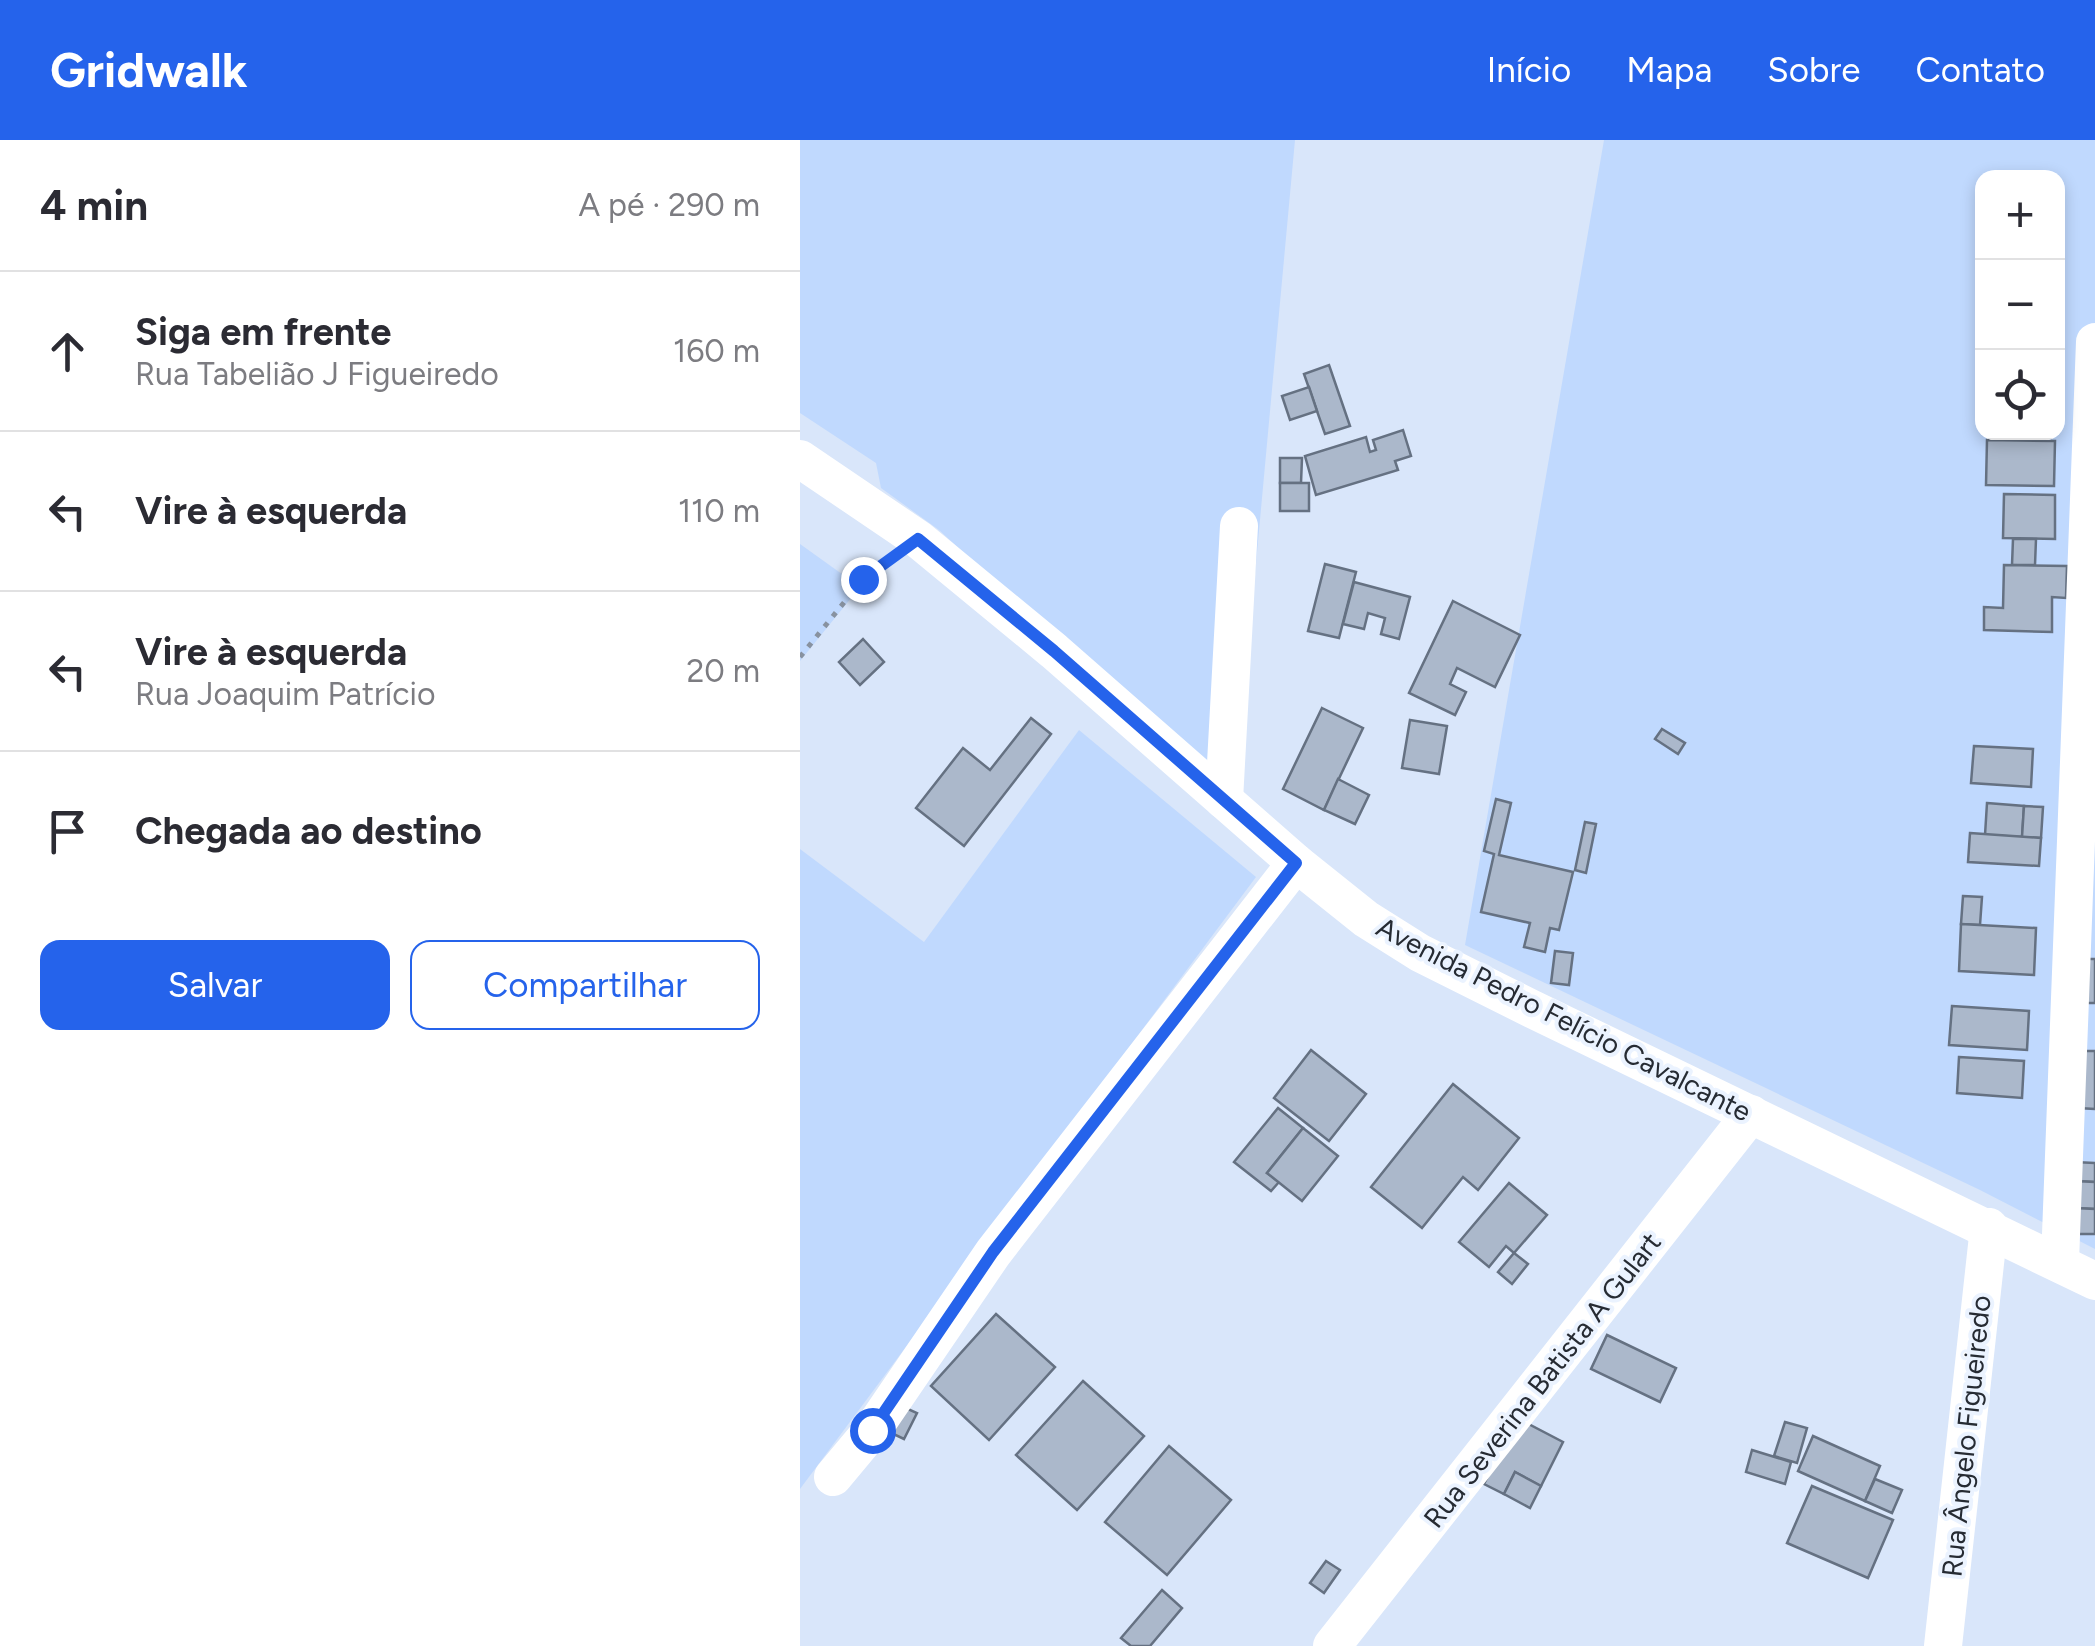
<!DOCTYPE html>
<html lang="pt">
<meta charset="utf-8">
<style>
:root{--surface:#fff;--page:#f2f2f3;--text:#2b2b33;--muted:#7c7c81;--line:#e1e1e2;--accent:#2563eb}
body{margin:0;font-family:Figtree,sans-serif;background:var(--page);color:var(--text)}
.controls{position:absolute;right:30px;top:30px;display:grid;overflow:hidden;border-radius:20px;box-shadow:0 5px 15px #0003}
.controls button{width:90px;height:90px;display:grid;place-items:center;padding:0;border:0;border-bottom:2px solid var(--line);background:var(--surface);color:var(--text);font:50px sans-serif}
.stop{position:absolute;width:30px;height:30px;margin:-22px;border:8px solid #2563eb;border-radius:50%;background:#fff}
.stop.end{background:#2563eb;border-color:#fff;box-shadow:0 2px 10px #0008}
.list{margin:0;padding:0;list-style:none}
h2{display:flex;justify-content:space-between;align-items:center;height:130px;margin:0;padding:0 40px;font-size:42px}
h2 small{font-size:32px;font-weight:400;color:var(--muted)}
.list li{display:grid;grid-template-columns:65px 1fr auto;gap:30px;align-items:center;box-sizing:border-box;height:160px;padding:0 40px;border-top:2px solid var(--line)}
.list b{display:block;font-size:38px;white-space:nowrap}
.list p{margin:0;font-size:32px;white-space:nowrap;color:var(--muted)}
.list em{font-size:32px;font-style:normal;color:var(--muted)}
.actions{display:flex;gap:20px;padding:30px 40px}
.actions a{flex:1;padding:22px 0;border:2px solid var(--accent);border-radius:20px;text-align:center;font-size:35px;color:var(--accent)}
.actions .main{background:var(--accent);color:#fff}
.icon{flex:none;width:55px;height:55px;fill:none;stroke:currentColor;stroke-width:2;stroke-linecap:round;stroke-linejoin:round}
.map{position:relative;flex:none;width:1295px;height:1506px;overflow:hidden}
header{display:flex;align-items:center;gap:60px;box-sizing:border-box;height:140px;padding:0 50px;background:var(--accent);color:#fff}
header strong{font-size:48px}
nav{display:flex;gap:55px;margin-inline-start:auto;font-size:35px}
main{display:flex}
aside{flex:1;background:var(--surface)}
.map>svg:first-child{display:block}
.green{fill:#c0d9fe;fill-rule:evenodd}
.building{fill:#abb8cb;stroke:#657182;stroke-width:2.5}
.lines{fill:none;stroke-linecap:round;stroke-linejoin:round}
.path{stroke:#8892a0;stroke-width:5;stroke-dasharray:5 8;stroke-linecap:butt}
.minor{stroke:#fff;stroke-width:38}
.route{stroke:#2563eb;stroke-width:12}
.labels{text-anchor:middle;stroke-width:8;stroke-linejoin:round;paint-order:stroke}
.street-label{font-size:28px;fill:#262b33;stroke:#ebf3ff}
</style>
<header>
<strong>Gridwalk</strong>
<nav><a>Início</a><a>Mapa</a><a>Sobre</a><a>Contato</a></nav>
</header>
<main>
<aside>
<h2>4 min<small>A pé · 290 m</small></h2>
<ul class="list">
<li><svg class="icon" aria-label="ahead" viewBox="0 0 24 24"><path d="M12 20V5M6 11l6-6 6 6"/></svg><div><b>Siga em frente</b><p>Rua Tabelião J Figueiredo</p></div><em>160 m</em></li>
<li><svg class="icon" aria-label="left" viewBox="0 0 24 24"><path d="M17 20v-9H6M10 6l-5 5 5 5"/></svg><div><b>Vire à esquerda</b></div><em>110 m</em></li>
<li><svg class="icon" aria-label="left" viewBox="0 0 24 24"><path d="M17 20v-9H6M10 6l-5 5 5 5"/></svg><div><b>Vire à esquerda</b><p>Rua Joaquim Patrício</p></div><em>20 m</em></li>
<li><svg class="icon" aria-label="arrive" viewBox="0 0 24 24"><path d="M6 21V4h12l-3 4 3 4H6"/></svg><div><b>Chegada ao destino</b></div></li>
</ul>
<div class="actions"><a class="main">Salvar</a><a>Compartilhar</a></div>
</aside>
<div class="map">
<svg width="1295" height="1506" viewBox="0 0 1295 1506">
<rect width="100%" height="100%" fill="#d9e6fa"/>
<g class="green">
<path d="M0 0H495L435 651 233 477 139 390 81 348 76 323 0 273Z"/>
<path d="M804 0H1295V1109L1180 1050 665 805ZM1182 38H1258V292H1182Z"/>
<path d="M0 404 60 447 0 521Z"/>
<path d="M279 590 456 737 0 1349V709L124 802Z"/>
</g>
<g class="building">
<path d="M529 225 550 286 525 294 504 234Z"/>
<path d="M509 247 517 271 490 280 482 256Z"/>
<path d="M603 290 611 316 595 321 598 330 516 355 505 316 566 297 570 312 576 310 573 300Z"/>
<path d="M1187 300 1255 301 1254 346 1186 345Z"/>
<path d="M480 318H502L501 343H480Z"/>
<rect x="480" y="343" width="29" height="28"/>
<path d="M1204 354 1255 355V399L1203 398Z"/>
<path d="M1213 399H1236L1235 425H1212Z"/>
<path d="M525 424 556 432 539 498 508 491Z"/>
<path d="M1204 425 1267 426 1266 458 1252 457V492L1184 490V467L1203 468Z"/>
<path d="M554 442 610 457 599 499 581 494 585 478 568 473 564 489 543 484Z"/>
<path d="M653 461 720 495 695 547 657 528 650 544 666 552 655 575 609 553Z"/>
<path d="M63 499 84 522 60 545 39 522Z"/>
<path d="M522 568 563 588 524 670 483 649Z"/>
<path d="M231 578 251 594 164 706 116 668 163 608 190 630Z"/>
<path d="M610 580 647 586 639 634 602 628Z"/>
<path d="M862 589 885 603 878 614 855 599Z"/>
<path d="M1174 606 1233 609 1231 647 1171 643Z"/>
<path d="M538 639 569 655 555 684 524 670Z"/>
<path d="M696 659 711 663 699 715 773 732 759 790 750 788 745 812 724 807 730 783 681 772 694 714 684 711Z"/>
<path d="M1187 663 1224 666 1222 697 1185 695Z"/>
<path d="M1224 666 1243 667 1241 698 1222 697Z"/>
<path d="M785 682 796 684 786 733 775 730Z"/>
<path d="M1170 693 1241 698 1239 726 1168 722Z"/>
<path d="M1163 756 1182 757 1180 785 1161 784Z"/>
<path d="M1161 784 1236 788 1234 835 1159 831Z"/>
<path d="M755 811 773 813 769 845 751 843Z"/>
<path d="M1285 819H1295V863H1283Z"/>
<path d="M1152 866 1229 871 1227 910 1149 905Z"/>
<path d="M511 910 566 954 529 1001 474 958Z"/>
<path d="M1280 911H1295V969L1278 968Z"/>
<path d="M1159 917 1224 921 1222 958 1157 953Z"/>
<path d="M653 944 719 998 678 1050 663 1037 622 1088 571 1047Z"/>
<path d="M478 968 503 988 467 1033 479 1042 471 1051 434 1022Z"/>
<path d="M503 988 538 1016 502 1061 467 1033Z"/>
<path d="M1274 1022 1295 1023V1042L1274 1041Z"/>
<path d="M1274 1041 1295 1042V1069L1274 1068Z"/>
<path d="M709 1043 747 1075 714 1113 706 1106 689 1127 659 1102Z"/>
<path d="M1274 1068 1295 1069V1094H1273Z"/>
<path d="M714 1113 728 1124 712 1144 698 1132Z"/>
<path d="M196 1174 255 1227 189 1300 131 1246Z"/>
<path d="M807 1195 876 1228 860 1262 791 1229Z"/>
<path d="M283 1241 344 1296 277 1370 216 1315Z"/>
<path d="M99 1265 117 1273 104 1299 87 1291Z"/>
<path d="M717 1278 763 1302 741 1346 715 1332 704 1354 684 1344Z"/>
<path d="M985 1282 1007 1288 997 1323 974 1316Z"/>
<path d="M1013 1296 1080 1326 1065 1361 998 1331Z"/>
<path d="M369 1306 431 1360 367 1435 305 1382Z"/>
<path d="M952 1310 991 1322 985 1344 946 1332Z"/>
<path d="M715 1332 741 1346 730 1368 704 1354Z"/>
<path d="M1075 1339 1102 1350 1092 1373 1065 1361Z"/>
<path d="M1012 1346 1093 1380 1068 1438 987 1403Z"/>
<path d="M526 1421 540 1430 524 1453 510 1443Z"/>
<path d="M362 1450 382 1468 350 1506H331L321 1498Z"/>
</g>
<g class="lines">
<path class="path" d="M0 517 63 439 89 420"/>
<g class="minor">
<path d="M0 319 118 399 254 511 496 723 566 779 620 813 730 868 1295 1141"/>
<path d="M424 660 439 386"/>
<path d="M1260 1121 1295 202"/>
<path d="M33 1337 73 1289 193 1113 496 723"/>
<path d="M532 1506 951 974"/>
<path d="M1143 1506 1189 1087"/>
</g>
</g>
<g class="lines">
<path class="route" d="M63 439 118 399 254 511 496 723 193 1112 72 1290"/>
</g>
<g class="labels">
<g class="street-label">
<text transform="translate(764 879) rotate(27)" y="10">Avenida Pedro Felício Cavalcante</text>
<text transform="translate(742 1240) rotate(-52)" y="10">Rua Severina Batista A Gulart</text>
<text transform="translate(1166 1296) rotate(-84)" y="10">Rua Ângelo Figueiredo</text>
</g>
</g>
</svg>
<div class="controls">
<button>+</button>
<button>−</button>
<button><svg class="icon" aria-label="locate" viewBox="0 0 24 24"><circle cx="12" cy="12" r="6"/><path d="M12 2v4M12 18v4M2 12h4M18 12h4"/></svg></button>
</div>
<div class="stop" style="left:72px;top:1290px"></div>
<div class="stop end" style="left:63px;top:439px"></div>
</div>
</main>
